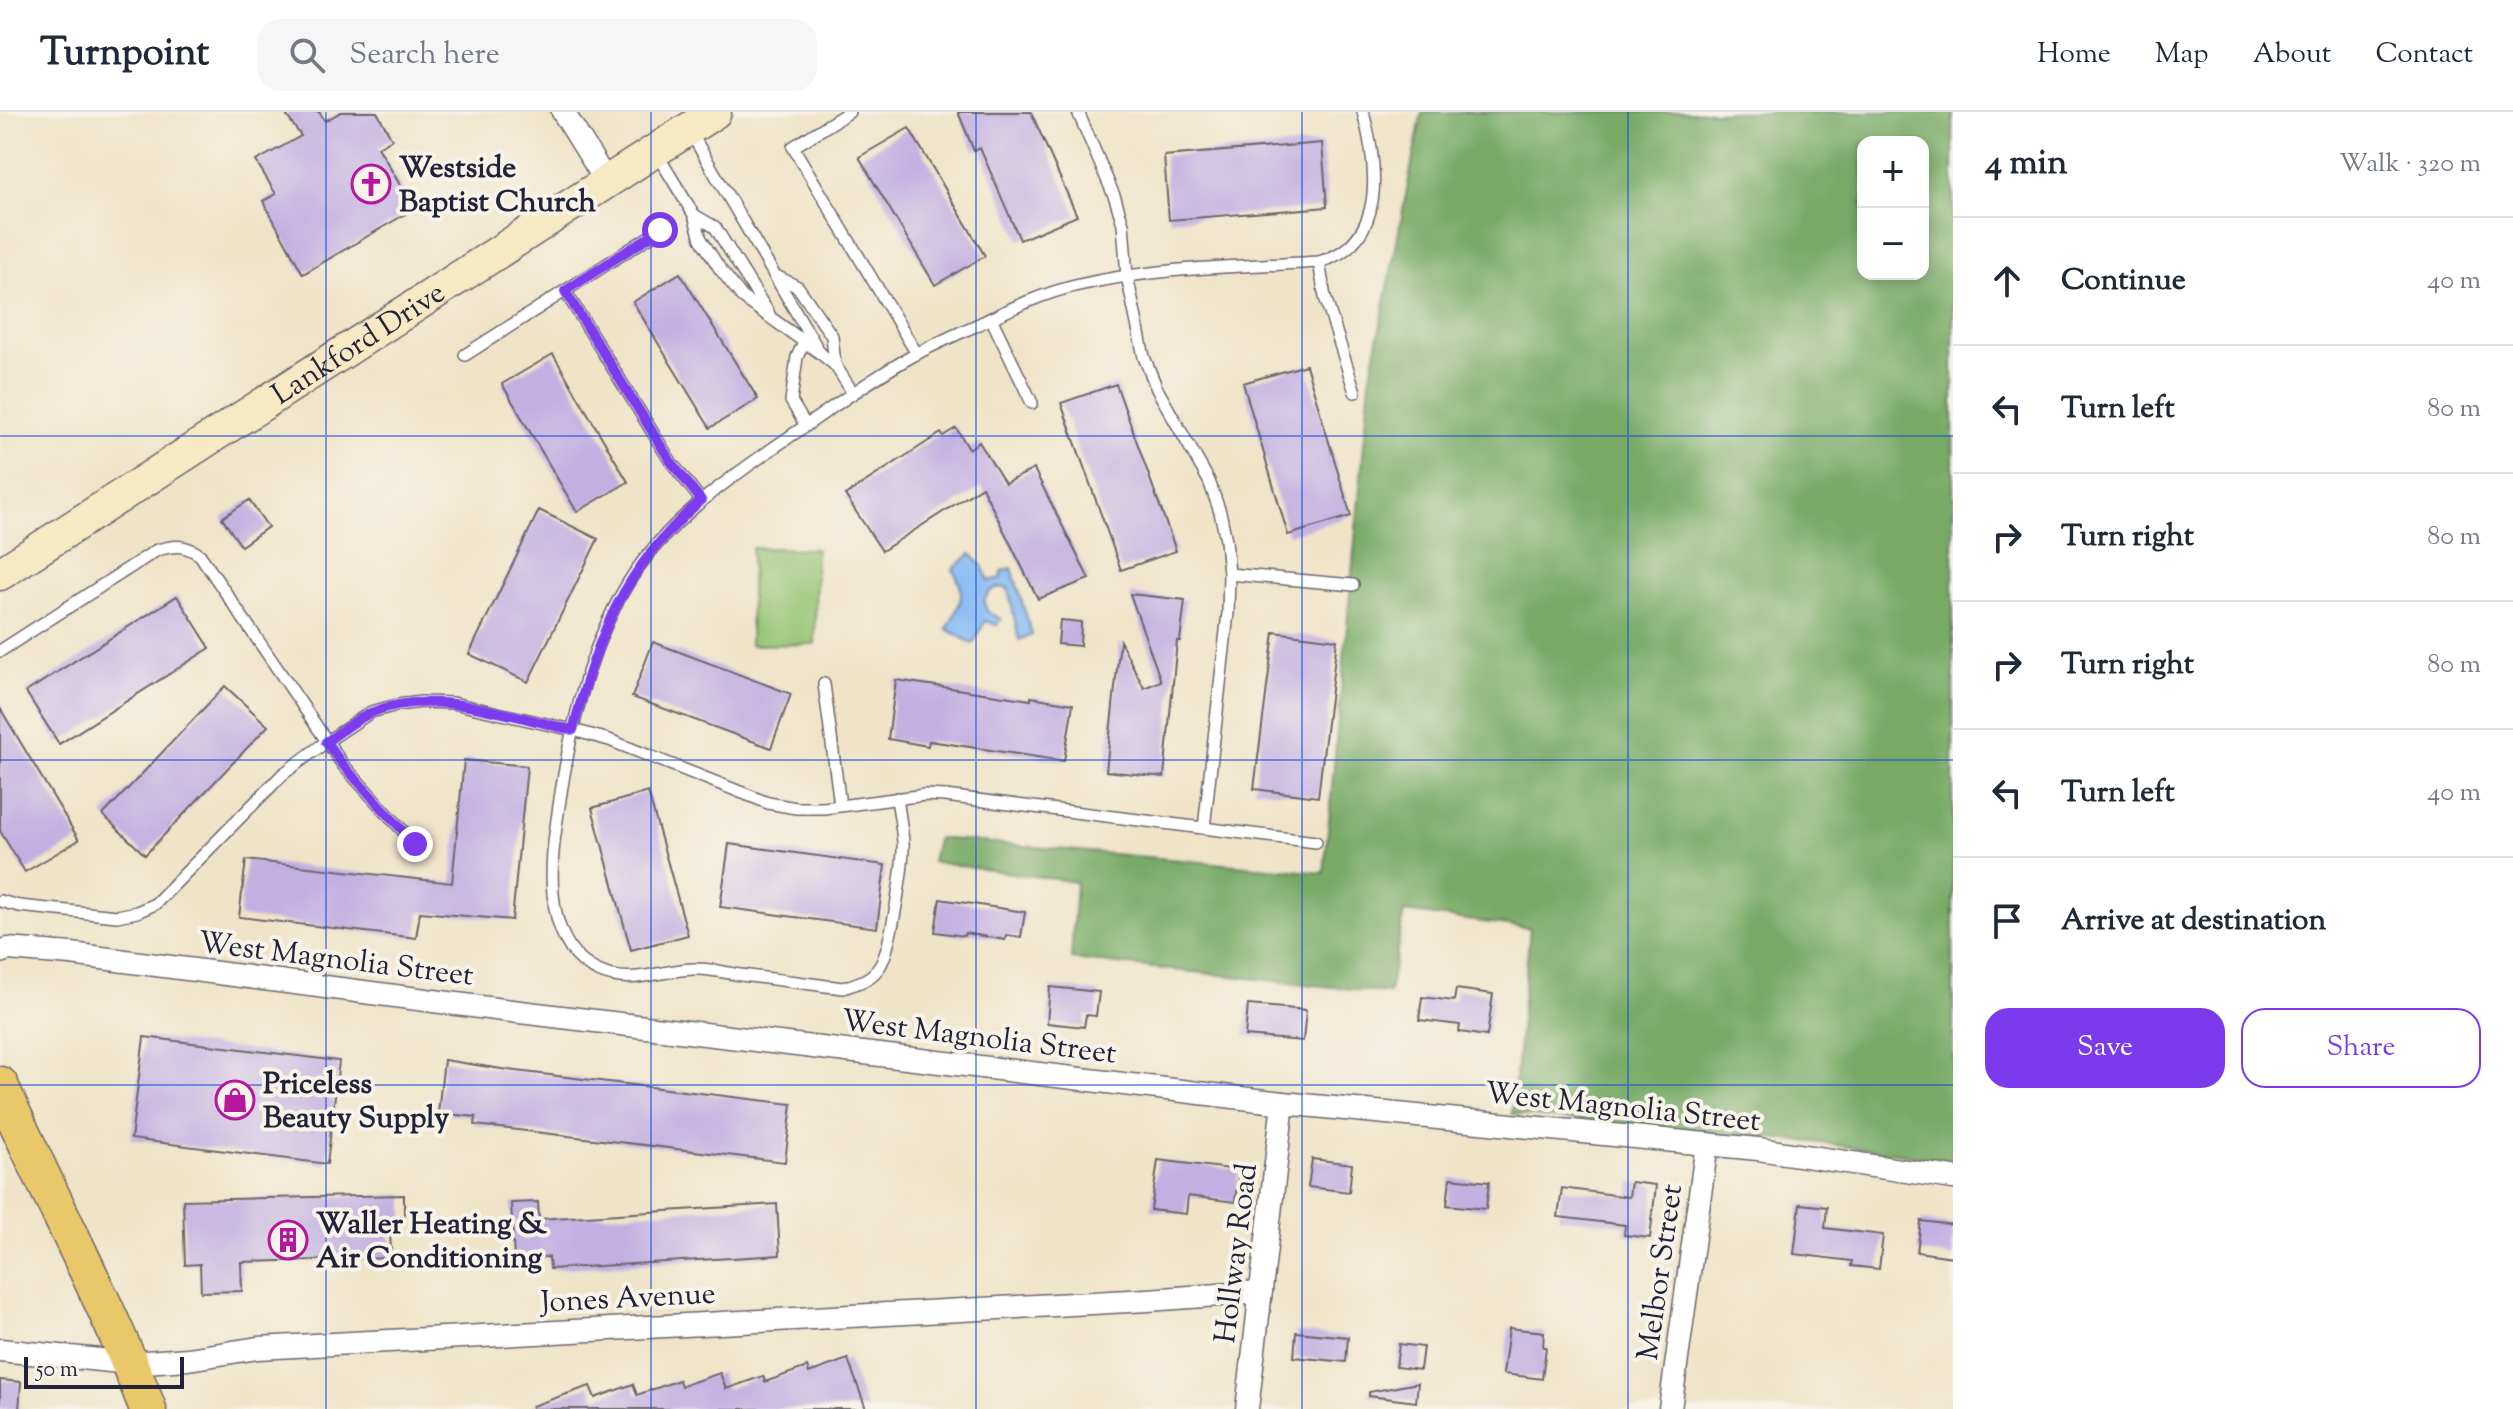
<!DOCTYPE html>
<meta charset="utf-8">
<style>
:root{--surface:#fff;--page:#f6f6f7;--text:#1f2937;--muted:#747a83;--line:#e0e1e3;--accent:#7c3aed}
body{margin:0;font-family:"Sorts Mill Goudy",serif;background:var(--page);color:var(--text)}
.controls{position:absolute;right:24px;top:24px;display:grid;overflow:hidden;border-radius:16px;box-shadow:0 4px 12px #0003}
.controls button{width:72px;height:72px;display:grid;place-items:center;padding:0;border:0;border-bottom:2px solid var(--line);background:var(--surface);color:var(--text);font:40px sans-serif}
.scale{position:absolute;left:24px;bottom:20px;width:160px;box-sizing:border-box;padding-left:8px;border:4px solid #22223b;border-top:0;font-size:22px;line-height:28px;white-space:nowrap;color:#22223b;-webkit-text-stroke:6px #f7f3e8;paint-order:stroke}
.stop{position:absolute;width:24px;height:24px;margin:-18px;border:6px solid #7c3aed;border-radius:50%;background:#fff}
.stop.end{background:#7c3aed;border-color:#fff;box-shadow:0 2px 8px #0008}
.list{margin:0;padding:0;list-style:none}
h2{display:flex;justify-content:space-between;align-items:center;height:104px;margin:0;padding:0 32px;font-size:34px}
h2 small{font-size:26px;font-weight:400;color:var(--muted)}
.list li{display:grid;grid-template-columns:52px 1fr auto;gap:24px;align-items:center;box-sizing:border-box;height:128px;padding:0 32px;border-top:2px solid var(--line)}
.list b{display:block;font-size:30px;white-space:nowrap}
.list em{font-size:26px;font-style:normal;color:var(--muted)}
.actions{display:flex;gap:16px;padding:24px 32px}
.actions a{flex:1;padding:18px 0;border:2px solid var(--accent);border-radius:24px;text-align:center;font-size:28px;color:var(--accent)}
.actions .main{background:var(--accent);color:#fff}
.icon{flex:none;width:44px;height:44px;fill:none;stroke:currentColor;stroke-width:2;stroke-linecap:round;stroke-linejoin:round}
.map{position:relative;flex:none;width:1953px;height:1297px;overflow:hidden}
header{display:flex;align-items:center;gap:48px;box-sizing:border-box;height:112px;padding:0 40px;background:var(--surface);border-bottom:2px solid var(--line)}
header strong{font-size:38px}
nav{display:flex;gap:44px;margin-inline-start:auto;font-size:28px}
.search{width:560px;height:72px;background:var(--page);display:flex;align-items:center;gap:20px;box-sizing:border-box;padding:0 28px;border-radius:24px;color:var(--muted);font-size:30px}
main{display:flex}
aside{flex:1;background:var(--surface)}
.map>svg:first-child{display:block}
.green{fill:#96c574;stroke:#5c7458;stroke-width:2}
.forest{fill:#78aa66;stroke:#4d6650;stroke-width:2;fill-rule:evenodd}
.water{fill:#86baf4;stroke:#546e98;stroke-width:2}
.building{fill:#c2b0e1}
.lines{fill:none;stroke-linecap:round;stroke-linejoin:round}
.service-casing{stroke:#6a666c;stroke-width:14}
.minor-casing{stroke:#6a666c;stroke-width:25}
.secondary-casing{stroke:#6a666c;stroke-width:35}
.primary-casing{stroke:#6a666c;stroke-width:39}
.service{stroke:#fff;stroke-width:11}
.minor{stroke:#fff;stroke-width:22}
.secondary{stroke:#f7e9c3;stroke-width:32}
.primary{stroke:#eac769;stroke-width:36}
.route{stroke:#7c3aed;stroke-width:10}
.grid{fill:none;stroke:#1d4ed8;stroke-width:2;stroke-opacity:0.55}
.labels{text-anchor:middle;stroke-width:8;stroke-linejoin:round;paint-order:stroke}
.poi-label{font-size:30px;font-weight:bold;fill:#22223b;stroke:#f7f3e8;text-anchor:start}
.street-label{font-size:30px;fill:#22223b;stroke:#f7f3e8}
</style>
<header>
<strong>Turnpoint</strong>
<div class="search"><svg class="icon" aria-label="search" viewBox="0 0 24 24"><circle cx="10" cy="10" r="6"/><path d="M15 15l6 6"/></svg>Search here</div>
<nav><a>Home</a><a>Map</a><a>About</a><a>Contact</a></nav>
</header>
<main>
<div class="map">
<svg width="1953" height="1297" viewBox="0 0 1953 1297">
<rect width="100%" height="100%" fill="#f7f3e8"/>
<filter id="ink" filterUnits="userSpaceOnUse"><feTurbulence type="fractalNoise" baseFrequency=".0125" numOctaves="2"/><feDisplacementMap in="SourceGraphic" scale="16" xChannelSelector="R" yChannelSelector="G"/><feConvolveMatrix kernelMatrix="1 2 1 2 8 2 1 2 1" color-interpolation-filters="sRGB"/></filter>
<filter id="wash" filterUnits="userSpaceOnUse"><feTurbulence type="fractalNoise" baseFrequency=".006" numOctaves="4" result="noise"/><feDisplacementMap in="SourceGraphic" scale="32" xChannelSelector="R" yChannelSelector="G"/><feGaussianBlur stdDeviation="1.8" result="paint"/><feColorMatrix in="noise" values="0 0 0 0 0 0 0 0 0 0 0 0 0 0 0 0 0 1.4 0 .05"/><feComposite in="paint" operator="in"/></filter>
<g filter="url(#wash)">
<rect width="100%" height="100%" fill="#efe4c8"/>
<path class="green" d="M752 436 816 437 815 532 750 533Z"/>
<path class="forest" d="M1422 0H1953V1049L1814 1030 1512 1002 1530 816 1404 800 1389 881 1071 847 1076 770 932 750 937 726 1324 761 1370 268ZM1863 30H1923V162H1863Z"/>
<path class="water" d="M971 442 983 455 989 469 1002 466 1001 459 1012 456 1032 523 1019 528 1008 476C995 474 989 477 984 490L987 499 1001 507 997 513 985 509 973 532 947 517C960 493 968 483 953 457Z"/>
<g id="blocks">
<g class="building">
<path d="M284 0H319L325 9 341 0H377L392 27 378 35 414 97 303 162 263 89 276 82 256 49 301 24Z"/>
<path d="M958 0H1031L1077 104 1020 128 980 36 974 39Z"/>
<path d="M909 16 985 144 935 173 859 45Z"/>
<path d="M1322 31 1327 95 1169 108 1164 44Z"/>
<path d="M680 161 758 287 710 316 633 190Z"/>
<path d="M553 242 628 370 577 400 502 272Z"/>
<path d="M1306 253 1351 404 1288 423 1243 271Z"/>
<path d="M1116 272 1176 439 1121 458 1061 291Z"/>
<path d="M956 316 969 337 979 330 1005 371 1034 357 1089 467 1038 487 982 375 882 439 845 383 941 321 943 324Z"/>
<path d="M249 388 268 415 241 434 222 406Z"/>
<path d="M539 398 598 427 528 570 469 542Z"/>
<path d="M1130 482 1185 488 1180 529H1177L1164 665 1106 659 1120 529 1144 576 1161 569Z"/>
<path d="M177 484 210 536 59 632 26 580Z"/>
<path d="M1060 508 1081 510 1080 534 1058 532Z"/>
<path d="M1274 520 1337 528 1318 685 1254 677Z"/>
<path d="M653 530 791 582 771 636 632 585Z"/>
<path d="M896 568 1031 588V585L1073 592 1064 649 929 629 928 634 888 627Z"/>
<path d="M225 574 268 614 145 743 103 703Z"/>
<path d="M0 596 79 728 25 760 0 719Z"/>
<path d="M464 648 527 654 512 808 420 800 416 826 239 805 246 748 452 771Z"/>
<path d="M648 680 688 823 631 838 592 696Z"/>
<path d="M729 732 885 753 877 816 720 795Z"/>
<path d="M940 787 1025 800 1021 825 1006 823 1005 828 965 821 964 824 935 820Z"/>
<path d="M1050 875 1099 880 1096 904 1086 903 1084 915 1047 911Z"/>
<path d="M1456 877 1493 882 1487 924 1459 920 1460 913 1419 908 1422 885 1454 889Z"/>
<path d="M1248 893 1306 898 1303 929 1245 924Z"/>
<path d="M144 925 339 949 327 1052 131 1027Z"/>
<path d="M444 948 508 958 792 992 785 1050 475 1013 476 1005 438 1001Z"/>
<path d="M1312 1047 1352 1052 1349 1080 1308 1075Z"/>
<path d="M1158 1048 1239 1058 1235 1090 1188 1084 1186 1102 1151 1098Z"/>
<path d="M1450 1066 1489 1070 1486 1097 1447 1093Z"/>
<path d="M1631 1070 1656 1073 1650 1126 1624 1123 1625 1113 1558 1105 1562 1076 1629 1085Z"/>
<path d="M404 1083V1110L390 1111 391 1146 241 1150 242 1179 201 1180 200 1152 185 1153 183 1088Z"/>
<path d="M538 1090 539 1107 777 1092 780 1143 550 1157 549 1145 514 1147 511 1091Z"/>
<path d="M1800 1092 1827 1095 1825 1116 1883 1123 1879 1157 1851 1154 1852 1149 1794 1142Z"/>
<path d="M1921 1109 1953 1113V1145L1917 1140Z"/>
<path d="M1509 1216 1544 1220 1543 1235H1546L1542 1267 1503 1262Z"/>
<path d="M1296 1220 1348 1225 1346 1250 1294 1245Z"/>
<path d="M1399 1232 1423 1235 1420 1258 1396 1255Z"/>
<path d="M848 1247 866 1297H532V1294L590 1274 595 1286 633 1272 637 1283 679 1268 681 1274 720 1261 726 1277 763 1264 765 1270 807 1255 809 1261Z"/>
<path d="M0 1268 21 1270 19 1297H0Z"/>
<path d="M1418 1271 1416 1290 1369 1284V1280Z"/>
</g>
</g>
</g>
<g filter="url(#ink)">
<use href="#blocks" fill-opacity="0" stroke="#6a666c" stroke-width="2"/>
<g class="lines">
<defs>
<g id="service">
<path d="M849 0 793 35 917 242"/>
<path d="M1078 0 1115 86 1123 112 1127 164 1144 245 1157 277 1209 369 1220 400 1226 428 1229 462 1228 501 1204 716"/>
<path d="M657 42 694 103 701 127 720 157 743 186 820 241 691 21"/>
<path d="M694 103 715 115 769 202"/>
<path d="M1319 150 1325 185 1355 280"/>
<path d="M774 163 798 175 832 224 835 253"/>
<path d="M565 179 671 350 701 388"/>
<path d="M991 206 1032 291"/>
<path d="M804 230 797 245 791 289 806 314"/>
<path d="M820 241 835 253 853 281"/>
<path d="M465 243 660 118"/>
<path d="M1229 462 1353 473"/>
<path d="M0 539 157 438C175 433 184 432 200 443L343 653 415 732"/>
<path d="M824 572 840 693"/>
<path d="M897 686C899 701 902 716 903 730 904 752 891 837 880 854 871 868 858 871 843 876 809 872 775 867 741 863 727 861 712 857 698 857 663 856 632 875 598 859 546 836 549 761 556 715 567 633 584 543 628 471 669 405 733 364 795 321 835 294 875 264 918 241 937 231 957 222 977 213 1010 197 1043 181 1079 173 1157 155 1239 155 1319 150 1387 131 1378 55 1363 0"/>
<path d="M0 789 19 794 117 804 137 800 155 792 283 662 326 630 371 600 397 593 422 590 453 591 573 618 609 628 768 691 796 696H824L925 683 945 684 1316 730"/>
</g>
<g id="minor">
<path d="M563 0 606 69"/>
<path d="M0 840 8 837 71 842 503 898 1283 991 1758 1037 1953 1066"/>
<path d="M0 1238 130 1251 188 1247 258 1236 1148 1188 1261 1180"/>
<path d="M1247 1297 1283 991"/>
<path d="M1670 1297 1707 1032"/>
</g>
<g id="secondary">
<path id="s1" d="M0 462 715 0"/>
</g>
<path id="primary" d="M0 973C48 1082 105 1186 148 1297"/>
</defs>
<use href="#service" class="service-casing"/>
<use href="#minor" class="minor-casing"/>
<use href="#secondary" class="secondary-casing"/>
<use href="#primary" class="primary-casing"/>
<use href="#service" class="service"/>
<use href="#minor" class="minor"/>
<use href="#secondary" class="secondary"/>
<use href="#primary" class="primary"/>
</g>
</g>
<g class="lines" filter="url(#ink)">
<path class="route" d="M415 732 343 653 326 630C341 620 357 606 373 600 433 575 512 605 573 618 599 519 623 458 701 388L671 350 565 179 660 118"/>
</g>
<path class="grid" d="M326 0V1297M651 0V1297M976 0V1297M1302 0V1297M1628 0V1297M0 324H1953M0 648H1953M0 973H1953"/>
<defs>
<symbol id="church-ring" viewBox="-11 -11 22 22"><circle r="9.5" fill="#f7f3e8" stroke="#b5179e" stroke-width="1.5"/><path d="M-1.2-6h2.4v3.5h3.3v2.4h-3.3V6h-2.4V-.1h-3.3v-2.4h3.3Z" fill="#b5179e"/></symbol>
<symbol id="shop-ring" viewBox="-11 -11 22 22"><circle r="9.5" fill="#f7f3e8" stroke="#b5179e" stroke-width="1.5"/><path d="M-5-2.5h2.3a2.7 3.5 0 0 1 5.4 0H5L5.5 6h-11ZM-1.5-2.5h3a1.5 2.3 0 0 0-3 0Z" fill="#b5179e"/></symbol>
<symbol id="building-ring" viewBox="-11 -11 22 22"><circle r="9.5" fill="#f7f3e8" stroke="#b5179e" stroke-width="1.5"/><path d="M-4-6H4V6H1V3H-1V6H-4ZM-2.5-4.3h1.7v1.8h-1.7ZM.8-4.3h1.7v1.8H.8ZM-2.5-1h1.7V.8h-1.7ZM.8-1h1.7V.8H.8Z" fill="#b5179e"/></symbol>
</defs>
<g fill-rule="evenodd">
<use href="#church-ring" x="349" y="50" width="44" height="44"/>
<use href="#shop-ring" x="213" y="966" width="44" height="44"/>
<use href="#building-ring" x="266" y="1106" width="44" height="44"/>
</g>
<g class="labels">
<g class="poi-label">
<text x="399" y="65">Westside<tspan x="399" dy="34">Baptist Church</tspan></text>
<text x="263" y="981">Priceless<tspan x="263" dy="34">Beauty Supply</tspan></text>
<text x="316" y="1121">Waller Heating &amp;<tspan x="316" dy="34">Air Conditioning</tspan></text>
</g>
<g class="street-label">
<text dy="10" stroke="none"><textPath href="#s1" startOffset="426">Lankford Drive</textPath></text>
<text transform="translate(336 846) rotate(7)" y="10">West Magnolia Street</text>
<text transform="translate(979 924) rotate(7)" y="10">West Magnolia Street</text>
<text transform="translate(1623 994) rotate(6)" y="10">West Magnolia Street</text>
<text transform="translate(1235 1141) rotate(-83)" y="10">Hollway Road</text>
<text transform="translate(1659 1160) rotate(-82)" y="10">Melbor Street</text>
<text transform="translate(628 1185) rotate(-3)" y="10">Jones Avenue</text>
</g>
</g>
</svg>
<div class="controls">
<button>+</button>
<button>−</button>
</div>
<div class="scale">50 m</div>
<div class="stop" style="left:660px;top:118px"></div>
<div class="stop end" style="left:415px;top:732px"></div>
</div>
<aside>
<h2>4 min<small>Walk · 320 m</small></h2>
<ul class="list">
<li><svg class="icon" aria-label="ahead" viewBox="0 0 24 24"><path d="M12 20V5M6 11l6-6 6 6"/></svg><div><b>Continue</b></div><em>40 m</em></li>
<li><svg class="icon" aria-label="left" viewBox="0 0 24 24"><path d="M17 20v-9H6M10 6l-5 5 5 5"/></svg><div><b>Turn left</b></div><em>80 m</em></li>
<li><svg class="icon" aria-label="right" viewBox="0 0 24 24"><path d="M7 20v-9h11M14 6l5 5-5 5"/></svg><div><b>Turn right</b></div><em>80 m</em></li>
<li><svg class="icon" aria-label="right" viewBox="0 0 24 24"><path d="M7 20v-9h11M14 6l5 5-5 5"/></svg><div><b>Turn right</b></div><em>80 m</em></li>
<li><svg class="icon" aria-label="left" viewBox="0 0 24 24"><path d="M17 20v-9H6M10 6l-5 5 5 5"/></svg><div><b>Turn left</b></div><em>40 m</em></li>
<li><svg class="icon" aria-label="arrive" viewBox="0 0 24 24"><path d="M6 21V4h12l-3 4 3 4H6"/></svg><div><b>Arrive at destination</b></div></li>
</ul>
<div class="actions"><a class="main">Save</a><a>Share</a></div>
</aside>
</main>
